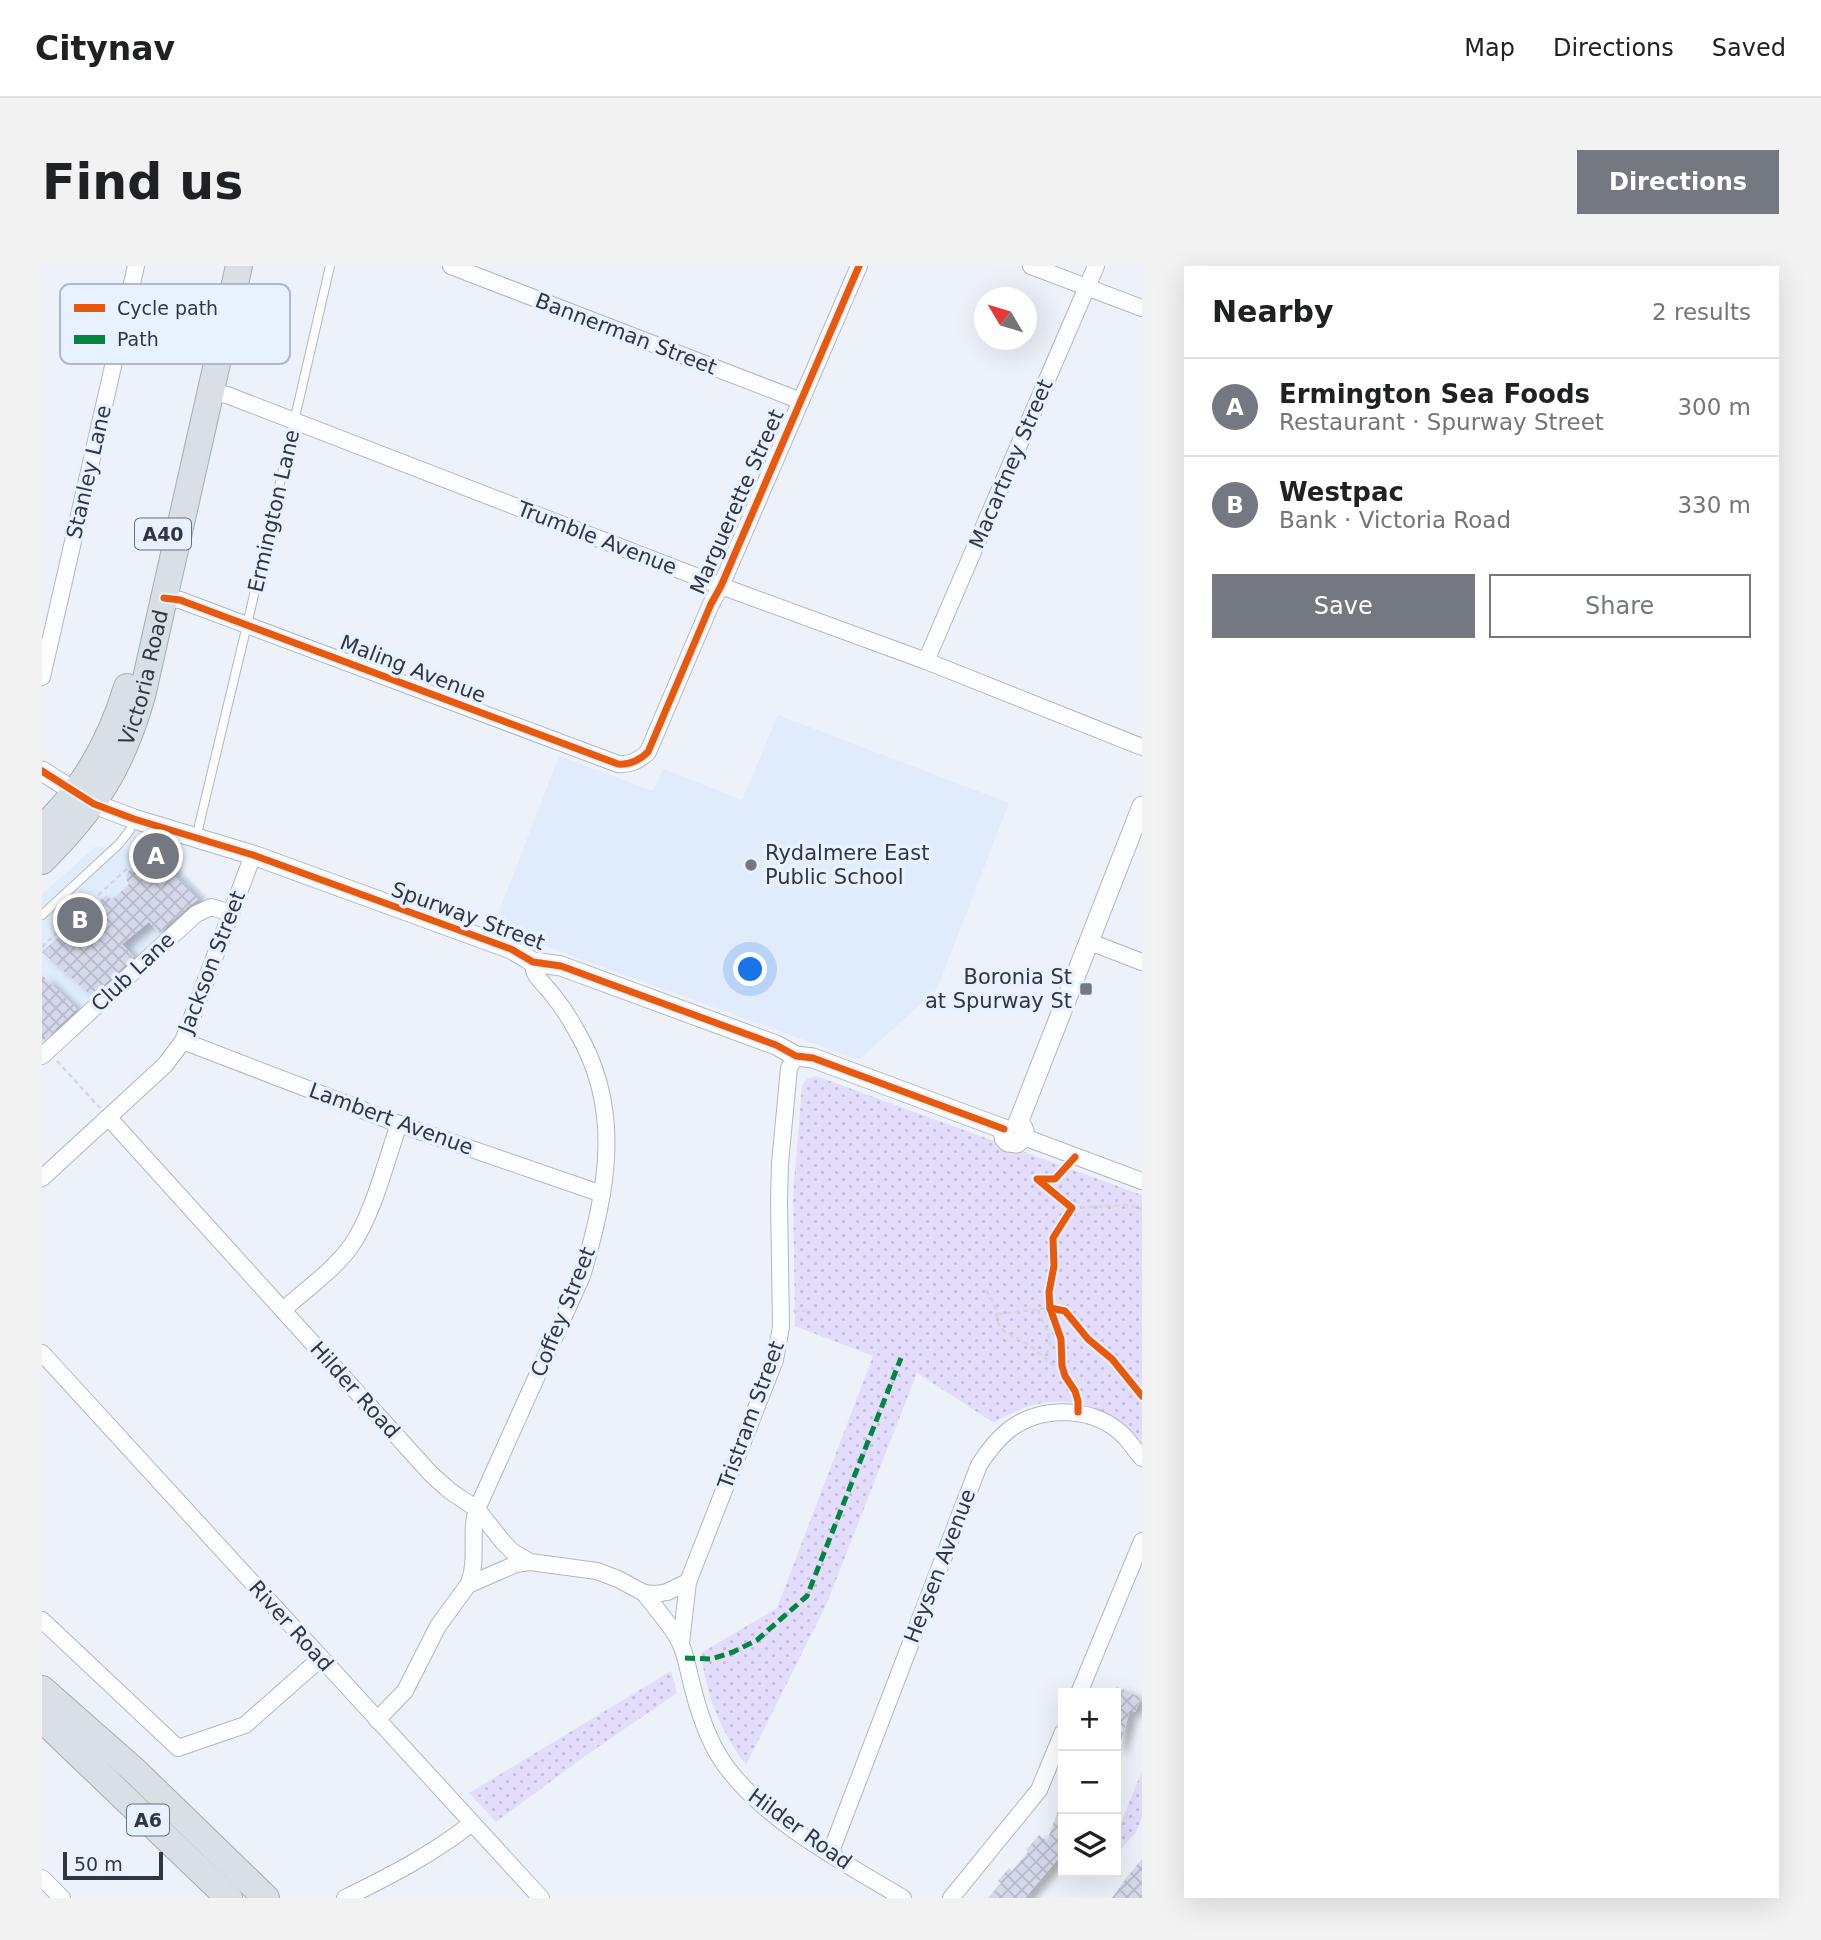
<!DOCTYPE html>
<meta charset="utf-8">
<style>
:root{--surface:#fff;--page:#f2f2f2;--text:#202124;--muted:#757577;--line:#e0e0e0;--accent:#737881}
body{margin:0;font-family:"DejaVu Sans",sans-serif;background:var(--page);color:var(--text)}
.controls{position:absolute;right:21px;bottom:21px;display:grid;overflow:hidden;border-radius:0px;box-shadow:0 7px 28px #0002}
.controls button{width:63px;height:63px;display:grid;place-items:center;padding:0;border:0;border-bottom:2px solid var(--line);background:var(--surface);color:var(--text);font:35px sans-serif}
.compass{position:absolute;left:932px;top:21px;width:63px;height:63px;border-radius:50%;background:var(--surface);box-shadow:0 7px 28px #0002;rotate:308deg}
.scale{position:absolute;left:21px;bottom:18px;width:100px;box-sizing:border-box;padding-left:7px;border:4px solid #313740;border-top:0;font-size:19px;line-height:24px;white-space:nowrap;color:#313740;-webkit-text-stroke:5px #e8f1ff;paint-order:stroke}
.you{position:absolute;left:709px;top:704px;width:24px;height:24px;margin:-18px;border:5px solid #fff;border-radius:50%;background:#1a73e8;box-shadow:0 0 0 10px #1a73e833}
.badge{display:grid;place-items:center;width:46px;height:46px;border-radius:50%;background:var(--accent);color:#fff;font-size:23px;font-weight:700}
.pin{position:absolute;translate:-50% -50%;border:4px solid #fff;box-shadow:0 2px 7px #0006}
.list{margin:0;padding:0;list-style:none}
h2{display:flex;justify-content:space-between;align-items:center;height:91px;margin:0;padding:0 28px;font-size:30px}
h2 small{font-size:23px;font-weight:400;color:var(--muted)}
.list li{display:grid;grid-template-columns:46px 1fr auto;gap:21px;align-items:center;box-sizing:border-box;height:98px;padding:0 28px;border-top:2px solid var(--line)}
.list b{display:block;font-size:26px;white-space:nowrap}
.list p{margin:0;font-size:23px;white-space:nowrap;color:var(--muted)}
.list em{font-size:23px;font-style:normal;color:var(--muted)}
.actions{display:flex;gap:14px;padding:21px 28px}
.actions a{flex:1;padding:16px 0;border:2px solid var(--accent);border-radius:0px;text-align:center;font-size:24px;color:var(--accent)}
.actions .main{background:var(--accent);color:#fff}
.icon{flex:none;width:38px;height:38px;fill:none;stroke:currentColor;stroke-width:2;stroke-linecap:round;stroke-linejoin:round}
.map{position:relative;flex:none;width:1100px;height:1632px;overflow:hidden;border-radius:0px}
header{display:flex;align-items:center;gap:42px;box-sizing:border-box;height:98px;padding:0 35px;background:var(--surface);border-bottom:2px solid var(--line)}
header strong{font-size:33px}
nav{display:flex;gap:38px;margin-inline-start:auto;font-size:24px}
.intro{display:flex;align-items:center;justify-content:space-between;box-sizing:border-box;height:168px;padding:0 42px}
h1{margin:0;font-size:49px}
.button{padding:18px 32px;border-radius:0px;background:var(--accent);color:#fff;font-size:24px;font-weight:700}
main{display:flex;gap:42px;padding:0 42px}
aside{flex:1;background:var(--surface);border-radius:0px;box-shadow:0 7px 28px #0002}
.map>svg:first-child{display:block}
.built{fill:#e0ebfc}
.park{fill:url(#park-dots)}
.building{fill:url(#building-cross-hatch);filter:url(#shadow)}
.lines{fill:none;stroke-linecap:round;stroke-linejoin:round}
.service-casing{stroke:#b2b7bf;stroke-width:10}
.minor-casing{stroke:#b2b7bf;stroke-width:18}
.tertiary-casing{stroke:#b2b7bf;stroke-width:21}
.trunk-casing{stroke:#a1adb6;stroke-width:28}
.path{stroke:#d4d6d9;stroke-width:2.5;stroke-dasharray:5 3.5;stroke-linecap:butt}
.service{stroke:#fcfdfe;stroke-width:8}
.minor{stroke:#fcfdfe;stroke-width:16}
.tertiary{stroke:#fcfdfe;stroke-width:19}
.trunk{stroke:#d8e0e6;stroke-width:26}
.quiet{stroke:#00873e;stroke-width:5;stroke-dasharray:10 5;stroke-linecap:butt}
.cycleway-casing{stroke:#e8f1ff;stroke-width:11}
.cycleway{stroke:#e8590c;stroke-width:7}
.poi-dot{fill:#737881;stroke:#e8f1ff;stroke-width:2.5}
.labels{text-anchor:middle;stroke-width:7;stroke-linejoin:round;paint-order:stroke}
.shield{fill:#e8f1ff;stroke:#686f79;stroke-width:2}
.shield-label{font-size:19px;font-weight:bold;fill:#313740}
.street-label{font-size:21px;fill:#313740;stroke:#e8f1ff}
.poi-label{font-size:21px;fill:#313740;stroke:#e8f1ff;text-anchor:start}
.key{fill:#e8f1ff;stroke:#b1b9c6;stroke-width:2}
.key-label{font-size:19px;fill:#313740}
</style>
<header>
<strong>Citynav</strong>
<nav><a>Map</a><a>Directions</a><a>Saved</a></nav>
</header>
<div class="intro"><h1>Find us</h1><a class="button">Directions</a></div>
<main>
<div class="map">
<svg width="1100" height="1632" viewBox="0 0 1100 1632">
<defs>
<pattern id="park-dots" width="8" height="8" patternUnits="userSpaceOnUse" patternTransform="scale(1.75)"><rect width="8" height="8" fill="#e3ddfb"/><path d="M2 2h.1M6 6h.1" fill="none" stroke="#c3bed8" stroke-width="1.8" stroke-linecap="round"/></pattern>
<pattern id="building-cross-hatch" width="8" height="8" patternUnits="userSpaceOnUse" patternTransform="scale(1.75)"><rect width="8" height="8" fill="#d4d8e9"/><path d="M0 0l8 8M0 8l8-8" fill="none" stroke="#b6bac9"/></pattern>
<filter id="shadow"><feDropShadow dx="8" dy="4.5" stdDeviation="3.5" flood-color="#0004"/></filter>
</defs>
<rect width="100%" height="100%" fill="#edf2fa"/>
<g class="built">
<path d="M736 449 967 537 895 723 817 794 451 661 517 490 611 525 621 503 700 534Z"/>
<path d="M54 580 123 588 164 631 0 781V628Z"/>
</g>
<g class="park">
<path d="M774 810 1100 929V1177C1061 1130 1003 1123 952 1157L875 1107 785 1337 704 1499C679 1466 664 1429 659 1387L735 1342 831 1090 753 1060 751 929 760 820 765 813Z"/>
<path d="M629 1405 635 1427 546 1488 454 1556 427 1527Z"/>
<path d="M1100 1505V1552L1094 1566 1074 1589V1569Z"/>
</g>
<g class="building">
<path d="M105 587H118L129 599 127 602 157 633 147 640 117 667 107 656 80 678 92 691 50 730 0 686 64 629 70 634 87 618 84 613 85 607Z"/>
<path d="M0 709 35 743 0 776Z"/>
<path d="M1074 1420 1099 1432 1093 1446 1088 1444 1077 1482 1074 1481Z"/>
<path d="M1020 1534H1021V1587L983 1632H946L959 1617 956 1615 967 1602 970 1605 986 1586 984 1584 997 1569 1005 1575Z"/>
<path d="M1100 1593V1632H1070L1085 1611Z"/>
</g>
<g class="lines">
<defs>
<g id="service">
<path d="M154 572 205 359 288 0"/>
<path d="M0 649 77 578 88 564 92 554"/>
</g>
<g id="minor">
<path d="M409 0 759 135"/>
<path d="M989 0 1100 42"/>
<path d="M168 126 185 129 679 320 884 395 1100 481"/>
<path d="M122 332 138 334 576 498C588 499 597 495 606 486L669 338 679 320 817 0"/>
<path d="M884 395 1054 0"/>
<path d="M0 411 94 0"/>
<path d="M1048 676 1100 696"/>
<path d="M141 775 357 858 560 928"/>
<path d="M0 790 154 648 169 641 189 647"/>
<path d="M67 852 389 1208 408 1225 435 1243 461 1276 471 1286 488 1296 555 1305 576 1313 602 1327 614 1328 625 1326 646 1316"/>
<path d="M982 871 1100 915"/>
<path d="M0 912 123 799 141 775 211 589"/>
<path d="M241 1044C263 1024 291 1005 309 980 331 949 344 895 357 858"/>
<path d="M0 1087 499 1632"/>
<path d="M426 1319C437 1295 427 1267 435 1243L540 1010C565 925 582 844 534 764 527 751 519 739 510 728 505 721 497 715 493 707 491 703 492 700 491 696"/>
<path d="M602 1327C612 1340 634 1365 639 1379 644 1390 646 1403 649 1415 655 1440 663 1467 677 1490 714 1550 801 1596 861 1632"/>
<path d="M0 1354 136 1482 203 1459 279 1392"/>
<path d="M639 1377 646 1316 733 1094 739 1061 737 935 738 897 747 802 754 790"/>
<path d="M1037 1427 1100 1275"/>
<path d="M335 1454 363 1425 396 1360 426 1319 474 1298 488 1296"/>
<path d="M788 1588 937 1199C946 1185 955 1173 968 1163 1002 1138 1054 1141 1083 1171 1089 1178 1094 1185 1100 1192"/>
<path d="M0 1612 20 1632"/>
<path d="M303 1632C348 1610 391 1588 430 1557"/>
<path d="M909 1632 997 1524 1021 1466"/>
</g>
<g id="tertiary">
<path d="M0 505 52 538 92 553 211 589 469 683 491 696 519 700 734 779 754 790 771 792 962 863"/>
<path d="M976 857 1100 540"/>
<path d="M962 863V872L966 876 975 877 982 871C983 865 982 861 976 857"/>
</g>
<g id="trunk">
<path d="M0 564C11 551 23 539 33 526 57 494 74 458 85 421"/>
<path id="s1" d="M0 595C53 542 79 503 100 430L197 0"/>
<path d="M0 1423 93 1505 224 1632"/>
<path d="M0 1453 187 1632"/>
</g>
</defs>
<use href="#service" class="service-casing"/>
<use href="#minor" class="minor-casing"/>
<use href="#tertiary" class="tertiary-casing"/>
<use href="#trunk" class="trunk-casing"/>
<g class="path">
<path d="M0 681 88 600"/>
<path d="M15 795 58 842"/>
<path d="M1030 942 1087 939 1100 943"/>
<path d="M944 1024 952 1038 957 1059 962 1065 987 1079 1013 1100H1020"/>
<path d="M996 1044C1001 1062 1016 1072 1002 1092"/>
<path d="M751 1045H769"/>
<path d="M956 1048 1008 1042"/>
</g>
<use href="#service" class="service"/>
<use href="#minor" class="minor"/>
<use href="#tertiary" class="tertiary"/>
<use href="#trunk" class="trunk"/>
<path class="quiet" d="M643 1392 669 1393 691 1386 715 1374 765 1330 859 1092"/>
<defs>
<g id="cycleway">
<path d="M122 332 138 334 576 498C588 499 597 495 606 486L669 338 679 320 817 0"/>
<path d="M0 505 52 538 92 553 211 589 469 683 491 696 519 700 734 779 754 790 771 792 962 863"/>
<path d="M1033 891 1013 913H995L1030 942 1011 972 1012 1000 1007 1026 1008 1042 1019 1073 1020 1100 1023 1110 1033 1125 1036 1135V1146"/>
<path d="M1008 1042 1023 1045 1046 1073 1070 1093 1100 1130"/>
</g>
</defs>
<use href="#cycleway" class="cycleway-casing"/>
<use href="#cycleway" class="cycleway"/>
</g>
<g class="poi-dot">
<circle cx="709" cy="599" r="7"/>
<rect x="1037" y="716" width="14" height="14" rx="3.5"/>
</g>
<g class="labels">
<g class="shield">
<rect x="93" y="252.5" width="56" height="31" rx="5"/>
<rect x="85" y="1538.5" width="42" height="31" rx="5"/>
</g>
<g class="shield-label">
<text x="121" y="275">A40</text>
<text x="106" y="1561">A6</text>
</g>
<g class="street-label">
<text transform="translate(584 68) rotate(21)" y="7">Bannerman Street</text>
<text transform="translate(969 198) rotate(-67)" y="7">Macartney Street</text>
<text transform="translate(47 206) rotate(-77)" y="7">Stanley Lane</text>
<text transform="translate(695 236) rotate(-66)" y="7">Marguerette Street</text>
<text transform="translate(232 245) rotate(-77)" y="7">Ermington Lane</text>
<text transform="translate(555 272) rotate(21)" y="7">Trumble Avenue</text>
<text transform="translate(371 403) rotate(21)" y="7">Maling Avenue</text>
<text dy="7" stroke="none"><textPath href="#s1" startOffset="214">Victoria Road</textPath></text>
<text transform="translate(426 650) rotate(20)" y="7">Spurway Street</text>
<text transform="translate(170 696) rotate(-69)" y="7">Jackson Street</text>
<text transform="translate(91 706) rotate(-43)" y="7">Club Lane</text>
<text transform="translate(349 853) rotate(20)" y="7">Lambert Avenue</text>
<text transform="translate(521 1046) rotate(-68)" y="7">Coffey Street</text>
<text transform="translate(313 1124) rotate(48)" y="7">Hilder Road</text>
<text transform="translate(709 1149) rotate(-70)" y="7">Tristram Street</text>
<text transform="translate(898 1300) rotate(-69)" y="7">Heysen Avenue</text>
<text transform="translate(249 1360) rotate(48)" y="7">River Road</text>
<text transform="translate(758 1563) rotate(36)" y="7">Hilder Road</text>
</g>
<g class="poi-label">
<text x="723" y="594">Rydalmere East<tspan x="723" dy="24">Public School</tspan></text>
<text x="1030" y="718" text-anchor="end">Boronia St<tspan x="1030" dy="24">at Spurway St</tspan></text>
</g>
</g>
<rect x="18" y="18" width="230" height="80" rx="10" class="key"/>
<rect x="32" y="38" width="31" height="8" fill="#e8590c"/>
<rect x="32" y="69" width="31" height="9" fill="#00873e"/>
<g class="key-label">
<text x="75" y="49">Cycle path</text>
<text x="75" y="80">Path</text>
</g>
</svg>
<div class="controls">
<button>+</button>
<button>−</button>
<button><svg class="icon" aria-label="layers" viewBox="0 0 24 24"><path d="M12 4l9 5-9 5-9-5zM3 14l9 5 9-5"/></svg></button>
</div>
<svg class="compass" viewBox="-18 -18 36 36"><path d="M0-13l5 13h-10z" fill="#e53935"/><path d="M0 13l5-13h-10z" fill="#757577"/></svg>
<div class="scale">50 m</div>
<div class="you"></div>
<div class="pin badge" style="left:114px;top:590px">A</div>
<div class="pin badge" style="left:38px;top:654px">B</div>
</div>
<aside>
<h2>Nearby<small>2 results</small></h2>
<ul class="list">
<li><span class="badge">A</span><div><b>Ermington Sea Foods</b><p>Restaurant · Spurway Street</p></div><em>300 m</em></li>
<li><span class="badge">B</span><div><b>Westpac</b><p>Bank · Victoria Road</p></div><em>330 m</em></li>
</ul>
<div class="actions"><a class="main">Save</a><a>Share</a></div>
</aside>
</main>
